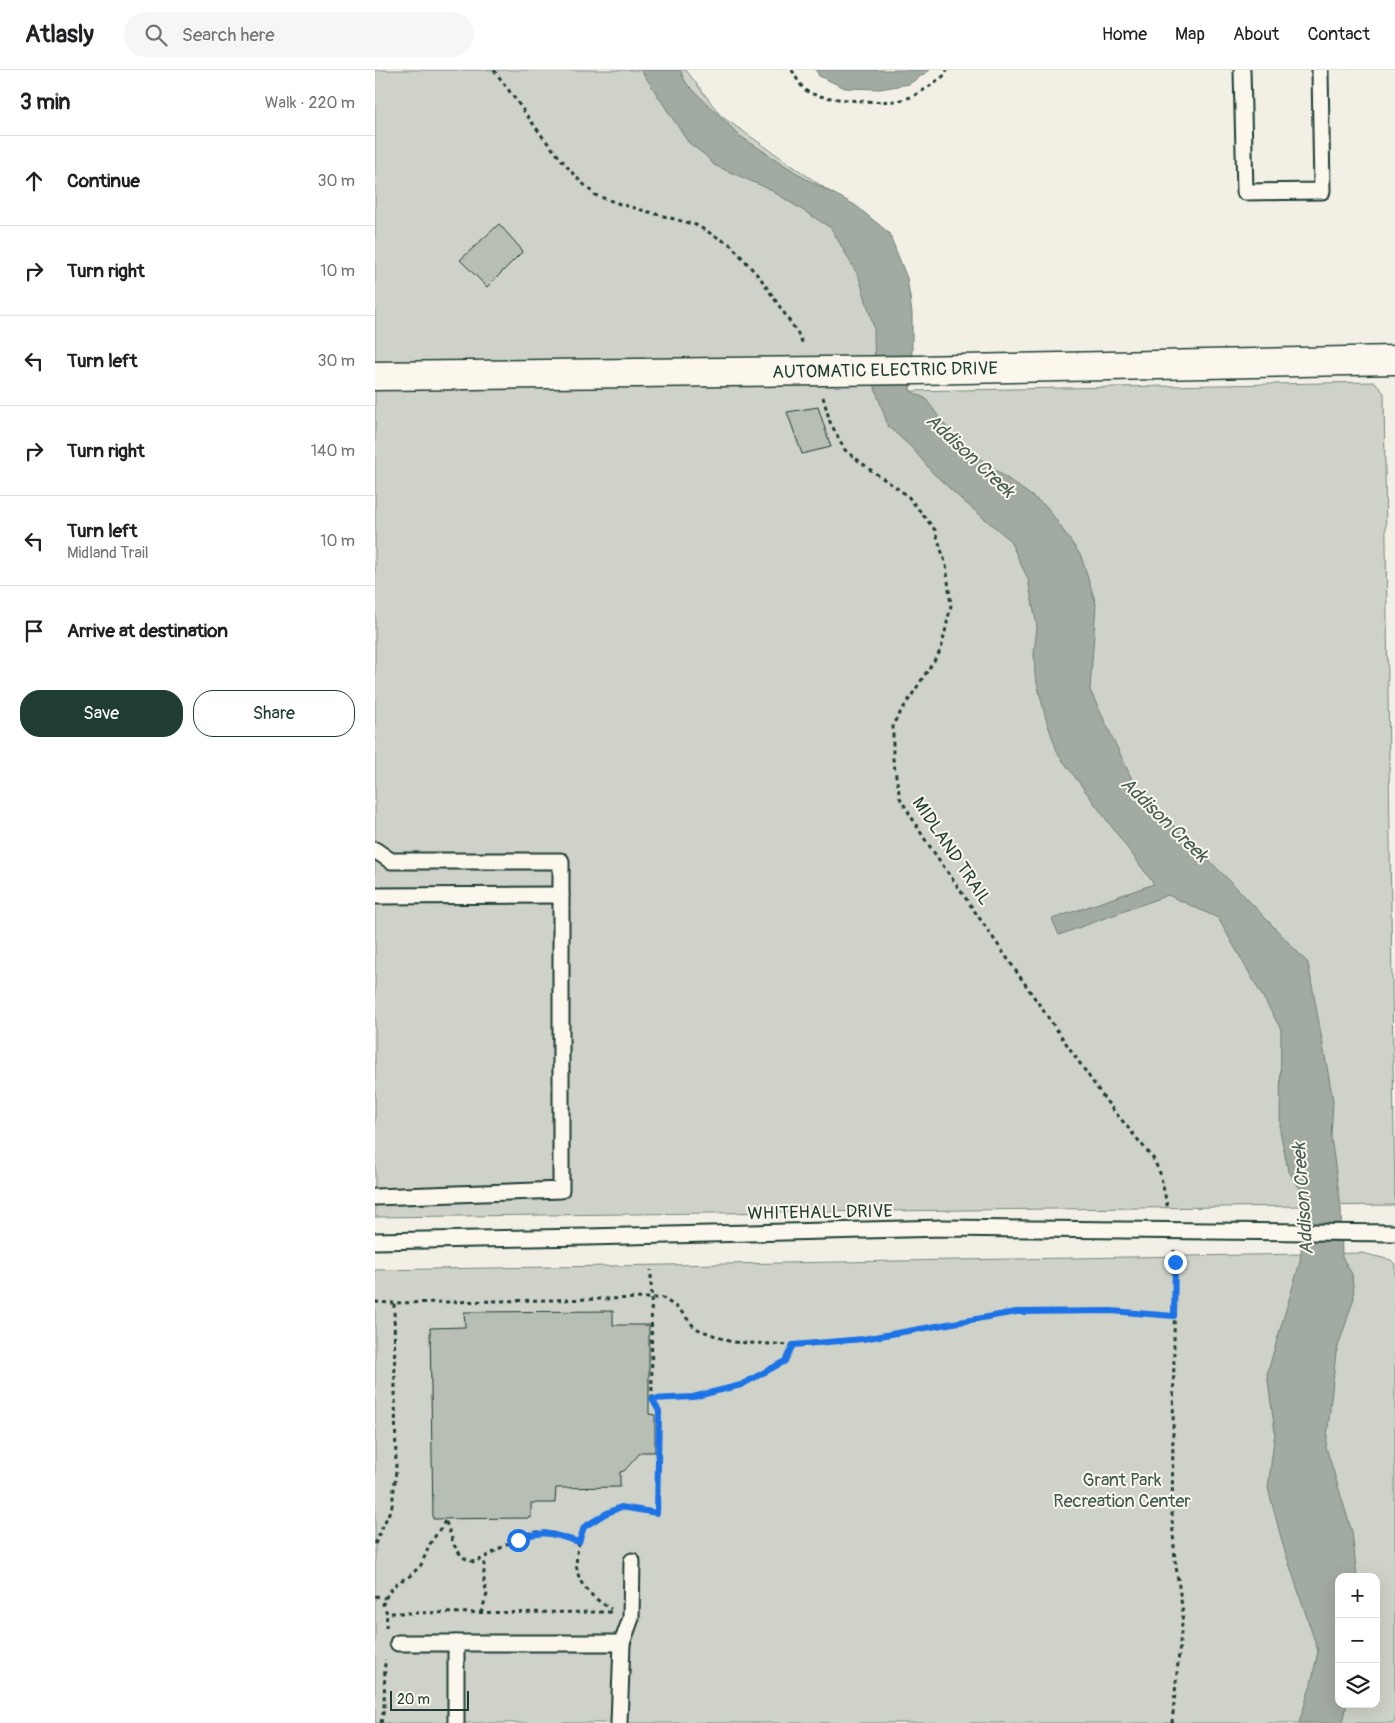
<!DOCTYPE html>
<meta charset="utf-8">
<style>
:root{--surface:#fff;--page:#f6f6f6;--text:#202124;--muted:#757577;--line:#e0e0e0;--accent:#1f3d34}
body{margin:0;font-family:Pangolin,sans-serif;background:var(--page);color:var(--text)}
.controls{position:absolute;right:15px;bottom:15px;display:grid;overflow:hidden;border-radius:10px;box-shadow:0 5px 20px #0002}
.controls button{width:45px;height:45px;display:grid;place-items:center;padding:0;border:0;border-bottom:1px solid var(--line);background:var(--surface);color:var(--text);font:25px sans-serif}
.scale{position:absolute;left:15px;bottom:12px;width:79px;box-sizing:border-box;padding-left:5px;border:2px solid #1f3d34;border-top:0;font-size:14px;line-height:18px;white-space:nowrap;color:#1f3d34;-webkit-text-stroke:4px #fbf7ec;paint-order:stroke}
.stop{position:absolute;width:15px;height:15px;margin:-11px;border:4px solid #1a73e8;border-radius:50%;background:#fff}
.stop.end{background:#1a73e8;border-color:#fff;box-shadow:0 1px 5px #0008}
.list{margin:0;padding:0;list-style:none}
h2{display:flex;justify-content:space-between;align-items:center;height:65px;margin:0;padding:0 20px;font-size:21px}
h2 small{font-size:16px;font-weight:400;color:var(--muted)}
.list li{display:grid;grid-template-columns:32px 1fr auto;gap:15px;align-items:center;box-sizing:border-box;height:90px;padding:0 20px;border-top:1px solid var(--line)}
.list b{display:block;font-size:19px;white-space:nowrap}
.list p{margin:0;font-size:16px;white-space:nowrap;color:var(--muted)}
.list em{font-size:16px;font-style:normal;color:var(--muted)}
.actions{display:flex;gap:10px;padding:15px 20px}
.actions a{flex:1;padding:11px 0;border:1px solid var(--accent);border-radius:20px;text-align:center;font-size:18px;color:var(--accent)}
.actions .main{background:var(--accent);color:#fff}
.icon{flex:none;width:28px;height:28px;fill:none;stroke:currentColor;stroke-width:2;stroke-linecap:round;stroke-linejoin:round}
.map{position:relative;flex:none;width:1020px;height:1653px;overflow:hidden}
header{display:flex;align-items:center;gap:30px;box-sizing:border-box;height:70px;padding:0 25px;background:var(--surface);border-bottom:1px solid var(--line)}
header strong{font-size:24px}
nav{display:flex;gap:28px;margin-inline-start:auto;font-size:18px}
.search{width:350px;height:45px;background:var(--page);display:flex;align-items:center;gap:12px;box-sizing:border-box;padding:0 18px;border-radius:28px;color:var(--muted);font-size:19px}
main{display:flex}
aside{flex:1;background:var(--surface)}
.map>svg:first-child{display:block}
.green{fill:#cfd2c8;stroke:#77887e;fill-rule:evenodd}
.water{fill:#a2aba1;stroke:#6e7f75}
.building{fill:#b7beb3;stroke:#1f3d34}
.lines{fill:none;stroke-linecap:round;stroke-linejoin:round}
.lane-casing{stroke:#1f3d34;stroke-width:19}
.street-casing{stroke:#1f3d34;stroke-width:31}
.path{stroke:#1f3d34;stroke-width:3;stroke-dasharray:4 4;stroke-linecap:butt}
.lane{stroke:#fbf7ec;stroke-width:15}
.street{stroke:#fbf7ec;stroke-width:28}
.route{stroke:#1a73e8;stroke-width:6}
.labels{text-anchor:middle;stroke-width:4;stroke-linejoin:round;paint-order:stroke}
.street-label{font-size:18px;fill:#1f3d34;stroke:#fbf7ec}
.park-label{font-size:18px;fill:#425b52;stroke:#fbf7ec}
.water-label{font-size:19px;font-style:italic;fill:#465e55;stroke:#fbf7ec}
</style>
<header>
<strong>Atlasly</strong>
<div class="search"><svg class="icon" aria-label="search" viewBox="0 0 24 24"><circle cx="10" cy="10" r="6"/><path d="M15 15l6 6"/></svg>Search here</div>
<nav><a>Home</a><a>Map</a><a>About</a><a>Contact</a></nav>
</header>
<main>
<aside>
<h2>3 min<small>Walk · 220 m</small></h2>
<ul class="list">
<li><svg class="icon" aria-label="ahead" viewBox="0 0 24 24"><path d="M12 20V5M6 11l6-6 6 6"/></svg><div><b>Continue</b></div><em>30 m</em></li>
<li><svg class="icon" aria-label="right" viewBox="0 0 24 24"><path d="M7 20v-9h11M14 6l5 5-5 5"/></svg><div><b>Turn right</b></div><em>10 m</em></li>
<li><svg class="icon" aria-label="left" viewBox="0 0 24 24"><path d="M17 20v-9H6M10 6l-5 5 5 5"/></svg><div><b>Turn left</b></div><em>30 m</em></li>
<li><svg class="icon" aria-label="right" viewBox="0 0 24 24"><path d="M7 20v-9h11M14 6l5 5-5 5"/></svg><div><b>Turn right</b></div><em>140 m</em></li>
<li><svg class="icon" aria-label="left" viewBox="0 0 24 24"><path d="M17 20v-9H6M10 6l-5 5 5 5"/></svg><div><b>Turn left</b><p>Midland Trail</p></div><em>10 m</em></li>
<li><svg class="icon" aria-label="arrive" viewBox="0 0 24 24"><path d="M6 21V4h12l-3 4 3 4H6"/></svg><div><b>Arrive at destination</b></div></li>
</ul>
<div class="actions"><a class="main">Save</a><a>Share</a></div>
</aside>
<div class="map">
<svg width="1020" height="1653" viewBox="0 0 1020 1653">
<rect width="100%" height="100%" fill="#f2f0e5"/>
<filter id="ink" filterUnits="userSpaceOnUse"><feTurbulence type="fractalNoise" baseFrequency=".02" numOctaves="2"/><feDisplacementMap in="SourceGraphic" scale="10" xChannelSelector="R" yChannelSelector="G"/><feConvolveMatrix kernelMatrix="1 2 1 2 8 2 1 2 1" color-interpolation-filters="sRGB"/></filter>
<g filter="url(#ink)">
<g class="green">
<path d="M0 0H311L346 46 514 163 535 226V321L1000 312 1009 323 1020 1135 0 1147Z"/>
<path d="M987 1183 1016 1190 1020 1194V1653H0V1200ZM964 1507H1001V1634H964Z"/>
</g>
<g class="water">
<path d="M266 0H305L311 13 365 66 431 109 480 135 514 163 532 208 537 243V280L535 321 550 328 583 373 672 437 706 486 721 534 715 620 762 720 857 813 933 893 958 1030 956 1067 966 1138 967 1187 977 1204 979 1228 961 1283 951 1377 977 1462 982 1507H964V1634H972L968 1653H924L936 1614 943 1581 908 1475 893 1418 900 1362 892 1304 925 1192 931 1128 913 1100 905 1061 906 959 843 848 793 825 684 865 677 849 779 814 683 684 671 649 660 605 659 583 662 557 653 509 634 469 586 429 558 403 538 379 513 356 500 318 499 258 484 207 456 158 394 119 339 95 331 86 313 72Z"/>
<path d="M441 0H555L534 14 505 19 470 18 444 6Z"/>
</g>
<g class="building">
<path d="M124 154 148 181 112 217 85 190Z"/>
<path d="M443 337 456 377 427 384 412 342Z"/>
<path d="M238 1241V1255H274V1344L280 1345V1382H266L249 1401 245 1402V1417L181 1418 180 1433H156V1448L58 1449 55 1258 90 1257 89 1242Z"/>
</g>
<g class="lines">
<defs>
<g id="lane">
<path d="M867 0 870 122 947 121 945 0"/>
<path d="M0 780 16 791H186V1120L0 1127"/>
<path d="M0 826 186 825"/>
<path d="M0 1171 212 1167 569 1158 1020 1163"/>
<path d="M23 1573H81"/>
<path d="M247 1573 256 1548 257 1491"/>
<path d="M81 1653V1573H247L244 1653"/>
</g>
<path id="street" d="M0 306 541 300 1020 290"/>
</defs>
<use href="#lane" class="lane-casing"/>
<use href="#street" class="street-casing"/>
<g class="path">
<path d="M119 0 167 66 200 106 220 125 245 134 321 155 356 175 386 209 422 262 428 274"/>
<path d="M417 0C421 7 426 18 433 22 446 30 511 34 526 30 543 26 556 15 570 5L572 0"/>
<path d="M448 327 455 352 470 380 497 401 532 425 560 460 571 495 576 535 566 580 518 654V689L525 728 549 768 731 1031 778 1088 785 1103 793 1139"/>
<path d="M0 1232 19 1233"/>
<path d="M417 1275 488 1269 641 1242 736 1241 799 1246"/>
<path d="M70 1451 55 1474 46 1495 35 1506 23 1512 13 1523 8 1534 12 1543 236 1542"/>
<path d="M71 1452 79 1475 87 1487 99 1492C120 1485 144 1461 166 1462 178 1462 193 1469 204 1472L209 1457 230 1444 246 1437 282 1443 284 1341 277 1329"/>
<path d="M204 1472C196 1507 207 1521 236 1539"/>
<path d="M0 1474 17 1436 21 1401 19 1233 276 1228H288L304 1239 320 1258 356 1272 417 1275 410 1291 366 1315 318 1327 277 1329 276 1200"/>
<path d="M0 1526 10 1528"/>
<path d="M106 1543 112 1524 109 1512V1489"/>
<path d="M11 1558 12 1543"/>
<path d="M6 1653 9 1639 10 1589"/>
<path d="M797 1653 808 1543 800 1490 797 1450 800 1192 799 1180"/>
</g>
<use href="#lane" class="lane"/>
<use href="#street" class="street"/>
</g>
</g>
<g class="lines" filter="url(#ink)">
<path class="route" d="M143 1470C167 1458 180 1465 204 1472L209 1457 230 1444 246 1437 282 1443 284 1341 277 1329 318 1327 366 1315 410 1291 418 1275 488 1269 641 1242 736 1241 799 1246 800 1192"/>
</g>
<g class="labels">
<g class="street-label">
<text transform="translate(510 300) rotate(-1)" y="6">AUTOMATIC ELECTRIC DRIVE</text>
<text transform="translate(577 781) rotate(56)" y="6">MIDLAND TRAIL</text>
<text transform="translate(445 1142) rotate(-1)" y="6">WHITEHALL DRIVE</text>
</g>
<g class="park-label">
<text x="747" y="1416">Grant Park<tspan x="747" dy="21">Recreation Center</tspan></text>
</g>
<g class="water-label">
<text transform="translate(596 385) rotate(43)" y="7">Addison Creek</text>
<text transform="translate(790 749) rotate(44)" y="7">Addison Creek</text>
<text transform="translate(927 1129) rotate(-94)" y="7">Addison Creek</text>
</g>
</g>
</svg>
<div class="controls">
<button>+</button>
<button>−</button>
<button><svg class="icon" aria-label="layers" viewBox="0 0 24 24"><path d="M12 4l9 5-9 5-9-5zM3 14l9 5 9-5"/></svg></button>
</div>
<div class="scale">20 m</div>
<div class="stop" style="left:143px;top:1470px"></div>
<div class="stop end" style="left:800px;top:1192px"></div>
</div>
</main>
